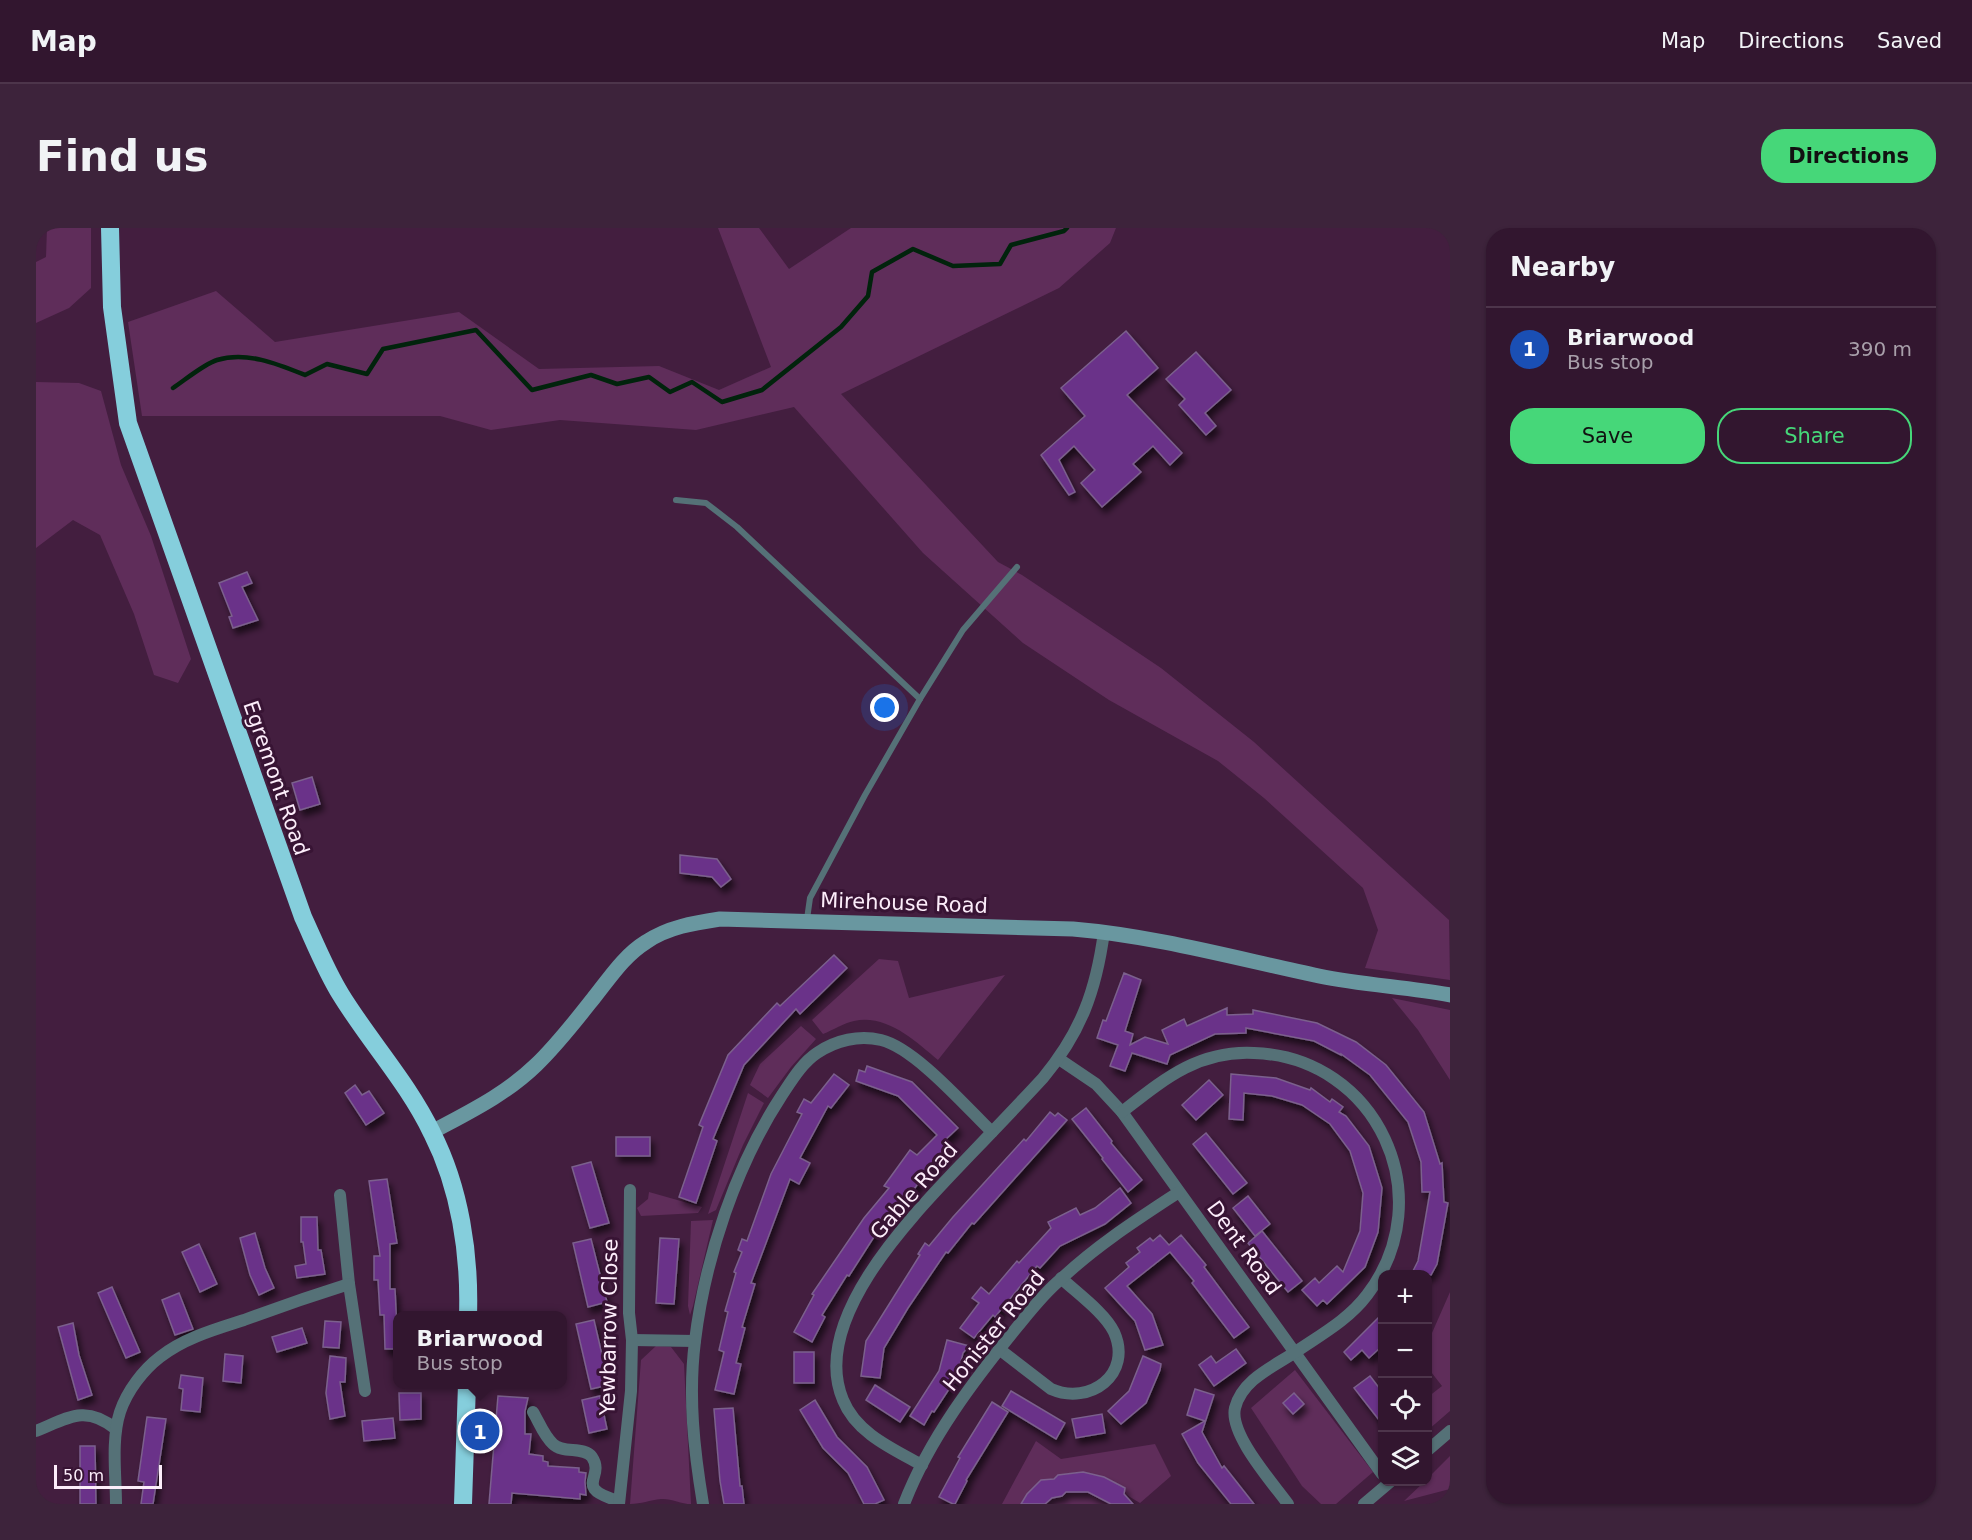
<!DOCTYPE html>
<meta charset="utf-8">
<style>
:root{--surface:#32162f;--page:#3d233b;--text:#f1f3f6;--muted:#a89faa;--line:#4d354b;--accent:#46d779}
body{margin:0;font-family:"DejaVu Sans",sans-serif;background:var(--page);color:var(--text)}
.controls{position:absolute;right:18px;bottom:18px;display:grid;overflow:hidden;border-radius:12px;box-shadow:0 2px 4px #0004}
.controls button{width:54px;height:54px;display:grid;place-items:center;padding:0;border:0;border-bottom:2px solid var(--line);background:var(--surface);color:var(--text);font:30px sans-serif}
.scale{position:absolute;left:18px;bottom:15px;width:108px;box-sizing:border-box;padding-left:6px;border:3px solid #fcedfa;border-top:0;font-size:16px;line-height:21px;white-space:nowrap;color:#fcedfa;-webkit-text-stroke:4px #381434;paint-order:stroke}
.you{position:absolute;left:849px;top:480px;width:21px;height:21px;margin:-15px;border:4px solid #fff;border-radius:50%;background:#1a73e8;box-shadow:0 0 0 9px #1a73e833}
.badge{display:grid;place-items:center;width:39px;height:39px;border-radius:50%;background:var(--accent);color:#fff;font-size:20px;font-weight:700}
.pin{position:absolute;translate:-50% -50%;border:3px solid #fff;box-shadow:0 2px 6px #0006}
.popup{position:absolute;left:357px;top:1083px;width:174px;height:78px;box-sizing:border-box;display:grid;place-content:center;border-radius:12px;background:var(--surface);filter:drop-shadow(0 2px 4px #0005);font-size:20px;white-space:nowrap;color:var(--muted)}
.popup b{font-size:22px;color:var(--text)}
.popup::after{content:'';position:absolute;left:50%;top:100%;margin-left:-12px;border:12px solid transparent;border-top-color:var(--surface)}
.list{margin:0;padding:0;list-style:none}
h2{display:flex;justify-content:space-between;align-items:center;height:78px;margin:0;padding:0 24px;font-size:26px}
h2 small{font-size:20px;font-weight:400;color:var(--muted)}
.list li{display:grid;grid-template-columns:39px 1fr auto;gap:18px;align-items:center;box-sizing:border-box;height:84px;padding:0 24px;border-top:2px solid var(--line)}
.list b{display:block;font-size:22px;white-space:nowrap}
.list p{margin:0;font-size:20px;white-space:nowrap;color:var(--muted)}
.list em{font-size:20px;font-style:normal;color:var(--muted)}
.actions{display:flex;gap:12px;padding:18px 24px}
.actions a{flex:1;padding:14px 0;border:2px solid var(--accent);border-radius:24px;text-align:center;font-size:21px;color:var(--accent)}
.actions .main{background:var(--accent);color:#111}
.icon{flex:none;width:33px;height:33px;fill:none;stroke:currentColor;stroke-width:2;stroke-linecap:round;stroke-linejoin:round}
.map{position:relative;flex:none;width:1414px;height:1276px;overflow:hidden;border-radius:24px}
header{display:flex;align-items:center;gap:36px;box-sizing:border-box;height:84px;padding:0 30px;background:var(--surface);border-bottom:2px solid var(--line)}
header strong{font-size:28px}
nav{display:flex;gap:33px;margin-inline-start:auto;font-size:21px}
.intro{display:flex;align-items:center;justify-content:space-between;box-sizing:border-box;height:144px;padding:0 36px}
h1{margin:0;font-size:42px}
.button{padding:15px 27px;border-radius:24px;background:var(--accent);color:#111;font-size:21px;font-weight:700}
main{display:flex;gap:36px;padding:0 36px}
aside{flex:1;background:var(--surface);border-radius:24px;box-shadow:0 2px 4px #0004}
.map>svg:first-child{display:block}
.green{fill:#5f2d5a}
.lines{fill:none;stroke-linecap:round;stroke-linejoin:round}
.stream{stroke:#01230c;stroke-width:4.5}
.building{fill:#6a3189;stroke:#7b608d;stroke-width:1.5;filter:url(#shadow)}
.lane{stroke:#557177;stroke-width:6}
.street{stroke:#557177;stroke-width:12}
.secondary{stroke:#6997a0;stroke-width:15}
.highway{stroke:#85cedc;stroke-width:18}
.labels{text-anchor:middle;stroke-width:6;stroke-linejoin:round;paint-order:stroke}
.street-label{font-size:21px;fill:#fcedfa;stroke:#381434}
</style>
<header>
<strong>Map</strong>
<nav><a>Map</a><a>Directions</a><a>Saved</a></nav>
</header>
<div class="intro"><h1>Find us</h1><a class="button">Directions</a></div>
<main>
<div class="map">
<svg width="1414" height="1276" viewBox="0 0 1414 1276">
<defs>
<filter id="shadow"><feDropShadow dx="3.5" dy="6" stdDeviation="3" flood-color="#0009"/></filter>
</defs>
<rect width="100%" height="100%" fill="#431e3f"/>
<g class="green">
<path d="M11 0H55V60L33 80 0 95V34L10 29Z"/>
<path d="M682 0H723L753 41 815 0H1080L1074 15 1023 60 805 166 962 334 986 347 1125 440 1218 514 1413 692 1414 752 1329 740 1342 702 1327 660 1228 570 1182 533 1073 472 987 415 887 325 758 179 660 202 524 192 455 202 404 188H106L92 94 180 63 239 114 423 84 503 141 623 138 683 162 735 139Z"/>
<path d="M0 154 43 155 65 163 85 237 115 308 155 431 142 455 118 447 98 386 64 307 37 292 0 320Z"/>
<path d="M843 731 862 733 873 770 969 747 902 832C879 813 851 786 818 793 808 795 797 802 787 806L776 792Z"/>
<path d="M1356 770 1414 782V852L1382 802Z"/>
<path d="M765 798 780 811 755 839 732 870 714 857 724 836Z"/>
<path d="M712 865 728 875 707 917 680 982 672 986Z"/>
<path d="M613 964 666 979 662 985 605 988 601 980 612 971Z"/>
<path d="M677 992 657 1078 654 1087 652 1078 655 993Z"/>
<path d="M1414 1064V1183L1392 1202V1169L1406 1158 1392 1140V1114Z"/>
<path d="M620 1118 635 1119 648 1136 655 1276C645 1276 634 1270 625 1271 614 1272 605 1276 594 1276L605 1132Z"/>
<path d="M1259 1142 1337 1244 1300 1276H1285L1266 1258 1215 1180Z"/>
<path d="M1000 1213 1025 1231 1119 1216 1135 1248 1104 1275 1089 1266 1076 1276H966Z"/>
<path d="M1414 1228V1261L1368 1273 1388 1254H1392V1250Z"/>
</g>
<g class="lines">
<path class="stream" d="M137 160C149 152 168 136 181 132 211 123 242 136 269 147L291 136 331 146 347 121 440 102 496 162 555 147 581 156 613 149 634 164 656 154 686 174 726 162 805 99 832 68 836 44 877 21 917 38 964 36 975 17 1028 3 1031 0"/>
</g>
<g class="building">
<path d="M1090 103 1122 140 1091 167 1146 225 1134 237 1117 218 1097 236 1105 244 1066 279 1045 255 1059 242 1038 218 1023 232 1039 264 1033 267 1005 227 1049 188 1025 160Z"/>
<path d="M1160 124 1195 162 1169 185 1180 198 1170 207 1143 177 1149 171 1130 151Z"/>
<path d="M211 344 216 355 206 359 222 392 197 400 193 389 196 388 183 355Z"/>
<path d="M276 549 284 576 264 582 256 555Z"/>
<path d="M644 627 681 631 695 651 685 659 676 649 644 645Z"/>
<path d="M798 727 811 740 764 786 760 781 708 837 677 911 681 913 660 975 643 969 667 899 663 897 692 827 741 775 744 778Z"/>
<path d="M1088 745 1105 752 1089 803 1097 806 1094 817 1109 809 1132 816 1126 802 1148 791 1151 798 1191 780V787L1217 786V782L1281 795 1320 814 1350 837 1388 884 1404 936 1406 935 1408 974 1412 975 1401 1036 1395 1047H1375L1382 1033 1394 964H1386L1385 934 1372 894 1334 847 1305 826V827L1278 813 1210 800V805L1179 806 1134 827 1131 836 1096 825 1089 843 1074 838 1082 817 1061 810 1067 792 1070 793Z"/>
<path d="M831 838 876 854 922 900 909 912 915 919 897 939 895 938 873 968 843 1001 813 1048 811 1047 786 1087 789 1089 776 1114 758 1104 778 1067 776 1066 828 990 853 960 848 958 874 922 881 927 901 907 862 868 820 853 823 842 829 844Z"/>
<path d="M798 846 813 857 795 880 792 878 764 930 774 935 763 956 754 951 715 1055 719 1056 706 1099 709 1100 700 1135 705 1136 698 1166 679 1162 688 1124 683 1122 692 1084 689 1083 700 1045 698 1044 706 1024 702 1022 706 1011 711 1013 735 946 766 886 761 884 768 871 775 875Z"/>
<path d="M1195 846 1240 850 1274 862 1275 860 1294 874 1296 871 1307 879 1303 884 1310 888 1333 918 1346 960 1342 1004 1329 1039 1291 1076 1287 1072 1281 1078 1266 1062 1279 1050 1283 1055 1301 1038 1307 1044 1324 1003 1327 965 1314 923 1294 896 1266 877 1236 868 1208 865 1207 892 1193 891Z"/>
<path d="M1173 852 1187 867 1160 892 1146 877Z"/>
<path d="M319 857 326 867 333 863 348 885 330 897 309 865Z"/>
<path d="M1050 880 1076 913 1075 915 1106 952 1092 964 1066 931 1067 930 1036 891Z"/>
<path d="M1014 884 1019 888 1022 885 1031 892 938 996 936 995 912 1025 910 1024 872 1080 848 1120 844 1150 825 1148 830 1113 884 1027 882 1026 889 1015 893 1018 917 989 988 911 990 913Z"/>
<path d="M1170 905 1211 955 1197 966 1157 916Z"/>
<rect x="580" y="909" width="34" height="19"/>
<path d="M555 934 573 995 554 1000 536 939Z"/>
<path d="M351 951 361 1015 354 1016V1061H359L362 1121H349L348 1087H344L342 1052H338V1028H344L333 953Z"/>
<path d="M1084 960 1095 975 1069 996 1024 1018 1004 1040 1001 1038 959 1089 957 1087 938 1110 924 1100 943 1075 936 1070 945 1059 953 1066 981 1033 983 1035 1015 1000 1012 994 1040 980 1044 987 1059 980Z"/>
<path d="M1212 968 1234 996 1219 1008 1197 980Z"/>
<path d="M265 989H281L282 1022H285L289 1046 261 1050 259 1038 270 1036 267 1014H265Z"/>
<path d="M1226 1003 1266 1053 1252 1064 1212 1015Z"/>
<path d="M219 1005 229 1040 238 1060 223 1067 214 1047 204 1010Z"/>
<path d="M1124 1007 1133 1017 1145 1007 1170 1037 1168 1039 1213 1099 1198 1110 1156 1055 1158 1053 1134 1024 1091 1058 1116 1086 1127 1117 1109 1122 1099 1093 1069 1060 1093 1039 1090 1035 1104 1024 1101 1020 1114 1010 1117 1013Z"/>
<path d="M624 1010 643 1011 638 1076 620 1075Z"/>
<path d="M555 1011 571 1074 552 1079 537 1015Z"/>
<path d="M163 1016 181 1056 164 1064 146 1024Z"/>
<path d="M76 1059 104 1124 90 1130 62 1065Z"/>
<path d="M143 1065 157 1101 139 1107 126 1072Z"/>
<path d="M1347 1085V1117L1333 1130 1326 1122 1315 1132 1308 1124Z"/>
<path d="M558 1092 573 1157 555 1161 540 1096Z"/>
<path d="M289 1093 305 1094 303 1120 287 1119Z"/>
<path d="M37 1095 43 1127 56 1167 42 1172 22 1099Z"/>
<path d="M266 1100 271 1115 241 1124 236 1109Z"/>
<path d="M911 1112 933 1118 927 1125 921 1149 898 1184 896 1183 888 1197 874 1188 903 1143Z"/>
<path d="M1200 1121 1210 1135 1178 1158 1163 1137 1175 1128 1180 1135Z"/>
<rect x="758" y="1124" width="20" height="31"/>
<path d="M189 1126 207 1128 205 1155 187 1153Z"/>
<path d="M294 1128 310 1130 309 1154H304L309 1188 294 1191 290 1165Z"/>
<path d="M1107 1128 1125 1136 1124 1142 1110 1175 1085 1196 1072 1183 1093 1163Z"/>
<path d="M145 1147 167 1150 164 1184 145 1182 147 1161 143 1160Z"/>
<path d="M1334 1148 1347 1165V1197L1318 1160Z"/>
<path d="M839 1157 874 1179 864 1194 830 1172Z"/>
<path d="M1159 1161 1178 1167 1166 1204 1186 1240 1188 1238 1218 1276H1195L1162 1235 1146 1206 1169 1193 1151 1187Z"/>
<path d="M975 1163 1029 1195 1020 1211 966 1178Z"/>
<path d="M363 1165H385V1191L364 1192Z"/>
<path d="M1258 1165 1268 1176 1257 1186 1247 1175Z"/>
<path d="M462 1168 492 1170 489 1183V1206H495L493 1226 507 1228V1233L512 1234V1238L543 1240V1244L550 1245 549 1254 550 1267 544 1266V1271L476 1265 475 1276H453Z"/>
<path d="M564 1168 571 1201 553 1205 546 1172Z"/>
<path d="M779 1172 801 1209 831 1239 848 1272 839 1276H828L812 1245 787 1220 764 1182Z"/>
<path d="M956 1174 972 1184 930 1252 931 1253 919 1276H917L903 1269 924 1230 922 1229Z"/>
<path d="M697 1180 704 1258H706L708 1276H688L684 1253 678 1181Z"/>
<path d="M1066 1186 1069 1205 1040 1210 1036 1191Z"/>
<path d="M111 1189 130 1191 117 1276H105L108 1254 102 1253Z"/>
<path d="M357 1190 359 1210 328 1213 326 1193Z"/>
<path d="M44 1218H59L60 1276H44Z"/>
<path d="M1047 1244 1068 1249 1089 1260 1088 1266 1097 1276H1075L1052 1264H1030L1026 1268 1016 1270 1009 1276H985L991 1266 1005 1252 1018 1251 1022 1247Z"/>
</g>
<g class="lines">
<g class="lane">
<path d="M640 272 670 275 701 299 884 471"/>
<path d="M771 691 774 670 829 567 884 471 927 402 981 339"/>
</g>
<g class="street">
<path d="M1023 831 1060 856 1086 884 1346 1246"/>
<path d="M1086 884C1127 852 1162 822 1218 825 1341 829 1406 969 1331 1067 1313 1091 1286 1106 1261 1123 1239 1138 1206 1151 1199 1180 1193 1206 1236 1254 1252 1276"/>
<path d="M304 967 313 1056 329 1163"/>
<path d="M596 1112 659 1113"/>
<path d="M963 1121 1015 1161C1054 1178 1097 1146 1078 1104 1069 1085 1041 1065 1025 1050"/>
<path d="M497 1184C503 1194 508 1208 517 1216 527 1226 548 1218 556 1229 570 1250 535 1259 583 1273"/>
<path d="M0 1203C32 1190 49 1176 80 1201"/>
<path d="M1392 1222 1414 1203"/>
<path d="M886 1237C857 1221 820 1205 807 1172 772 1089 883 981 935 926 959 901 983 876 1007 850 1045 804 1060 763 1068 704"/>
<path d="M80 1276C80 1247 75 1212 84 1184 91 1163 107 1142 124 1129 148 1110 180 1101 208 1092 243 1079 278 1067 313 1056"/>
<path d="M583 1276 595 1163 596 1112 593 1085 594 962"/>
<path d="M667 1276C658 1222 652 1168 659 1113 669 1030 700 937 746 867 756 852 766 835 781 825 800 812 823 807 845 812 879 820 930 879 956 904"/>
<path d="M868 1276C893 1211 938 1152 982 1098 995 1082 1008 1065 1025 1051 1061 1017 1102 991 1143 964"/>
<path d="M1328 1276 1354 1254"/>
</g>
<path class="secondary" d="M396 904C433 884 469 867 500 837 522 816 541 791 560 767 575 748 589 727 610 714 632 699 658 695 684 691L1037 701C1120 708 1202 731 1283 748 1327 757 1371 759 1414 767"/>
<g class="highway">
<path d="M74 0 76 79 92 195 267 689C279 715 290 743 305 767 334 814 372 855 396 905 424 960 434 1026 432 1088"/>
<path d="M427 1276 431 1156"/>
</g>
</g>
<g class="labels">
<g class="street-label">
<text transform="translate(240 550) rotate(71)" y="7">Egremont Road</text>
<text transform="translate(868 675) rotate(2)" y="7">Mirehouse Road</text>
<text transform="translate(878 963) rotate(-49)" y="7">Gable Road</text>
<text transform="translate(1208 1020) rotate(54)" y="7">Dent Road</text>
<text transform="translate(573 1099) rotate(-89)" y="7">Yewbarrow Close</text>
<text transform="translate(958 1103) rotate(-51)" y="7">Honister Road</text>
</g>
</g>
</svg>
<div class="controls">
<button>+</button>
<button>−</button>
<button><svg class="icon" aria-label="locate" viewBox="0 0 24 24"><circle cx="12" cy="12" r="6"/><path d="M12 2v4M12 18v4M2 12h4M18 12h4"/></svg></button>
<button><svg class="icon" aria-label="layers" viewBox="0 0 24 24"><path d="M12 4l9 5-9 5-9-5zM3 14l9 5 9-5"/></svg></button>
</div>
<div class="scale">50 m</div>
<div class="you"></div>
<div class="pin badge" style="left:444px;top:1203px;background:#1a4fb4">1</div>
<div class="popup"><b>Briarwood</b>Bus stop</div>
</div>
<aside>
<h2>Nearby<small></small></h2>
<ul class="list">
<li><span class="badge" style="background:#1a4fb4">1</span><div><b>Briarwood</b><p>Bus stop</p></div><em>390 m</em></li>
</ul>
<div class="actions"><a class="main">Save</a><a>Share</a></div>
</aside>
</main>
